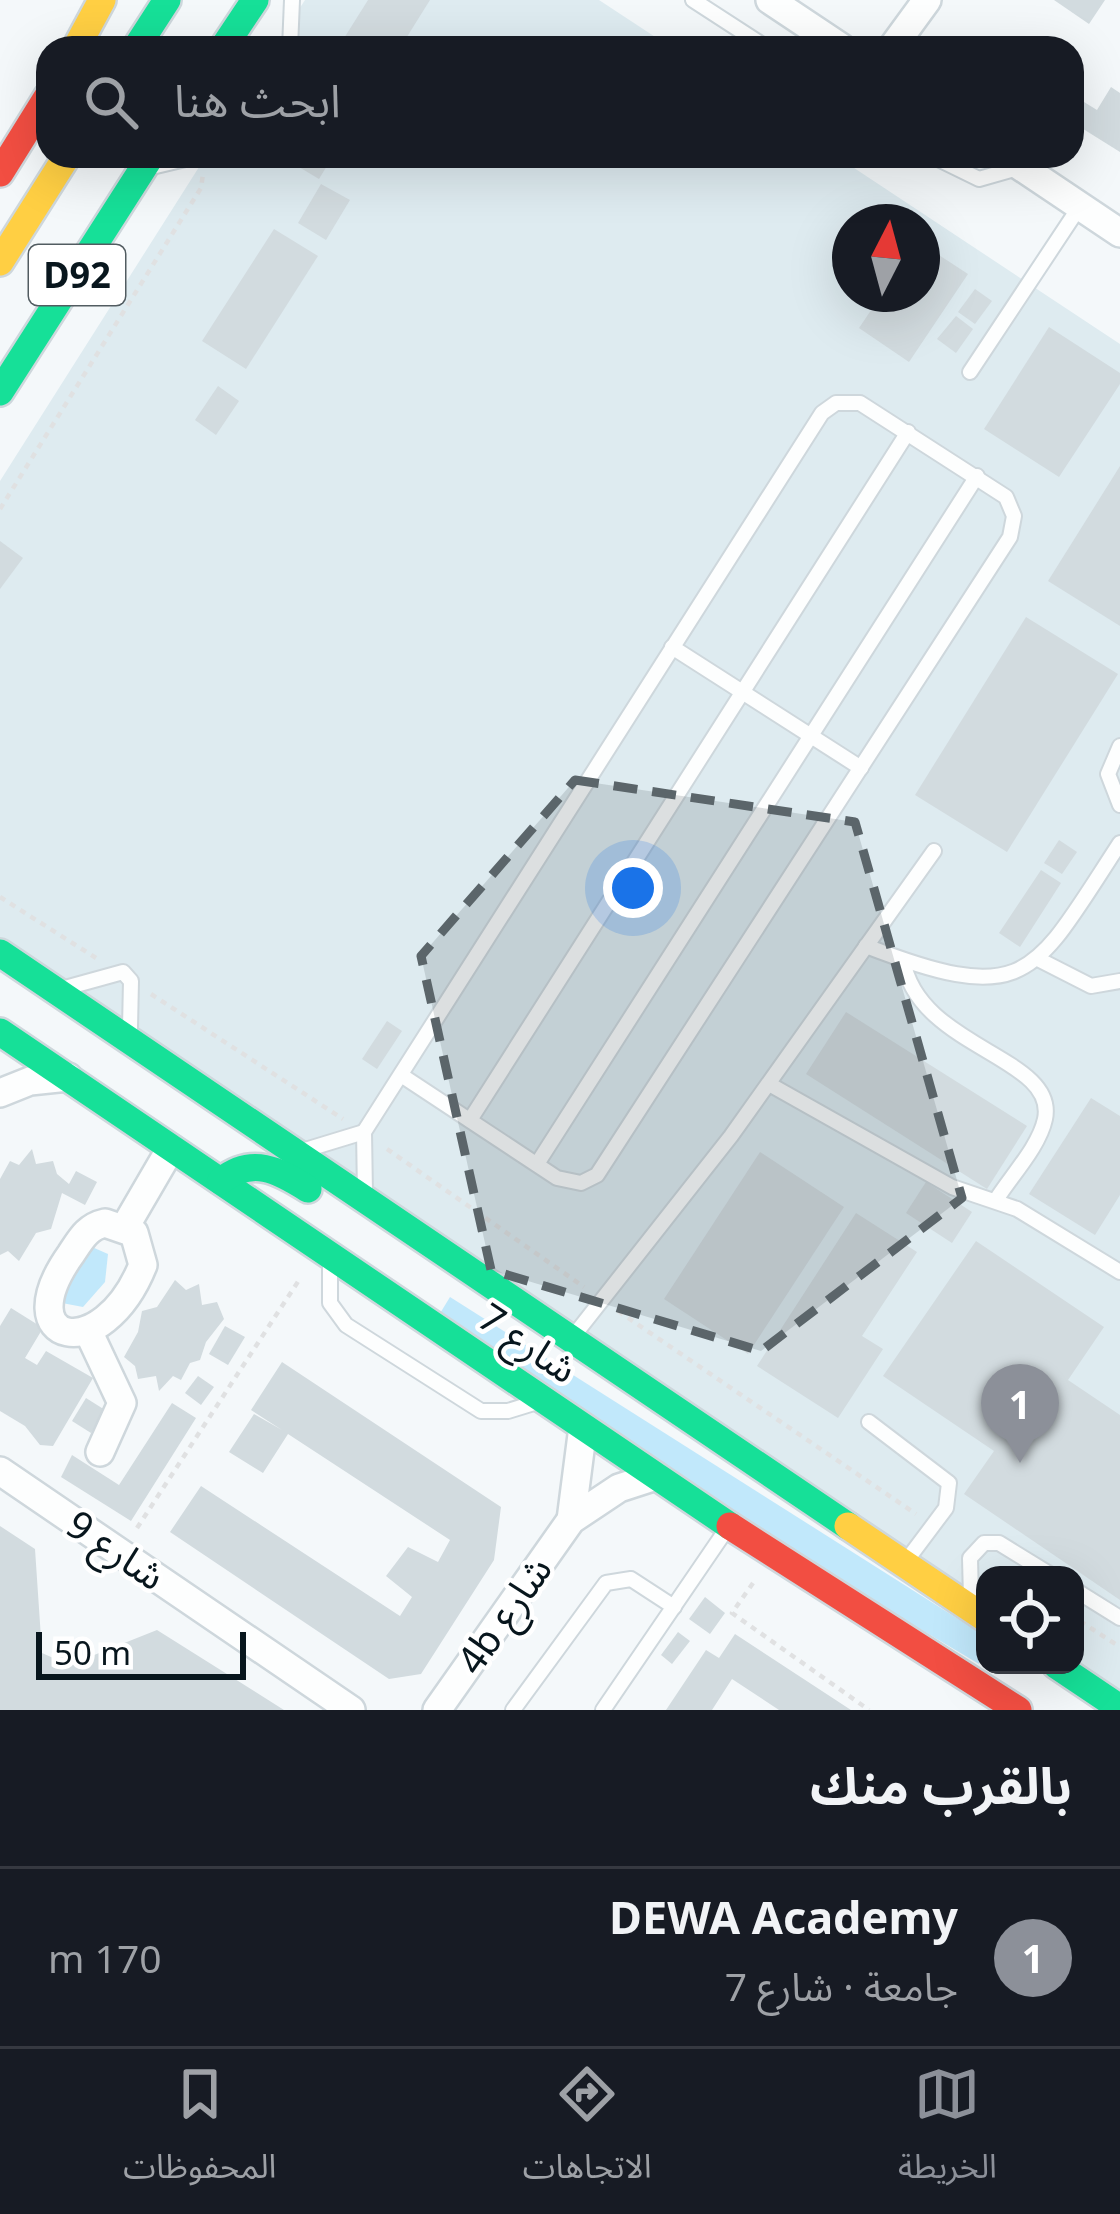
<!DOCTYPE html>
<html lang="ar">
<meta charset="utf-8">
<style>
:root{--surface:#171b24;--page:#242831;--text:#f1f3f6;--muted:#9ea1a6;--line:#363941;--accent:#8c9099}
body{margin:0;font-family:"Noto Sans","Noto Sans Arabic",sans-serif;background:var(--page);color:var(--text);direction:rtl}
.controls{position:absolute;right:36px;bottom:36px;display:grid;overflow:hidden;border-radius:24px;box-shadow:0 12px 48px #0002}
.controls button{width:108px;height:108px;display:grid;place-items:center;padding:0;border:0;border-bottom:3px solid var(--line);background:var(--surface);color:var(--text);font:60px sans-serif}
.compass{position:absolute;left:832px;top:204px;width:108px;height:108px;border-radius:50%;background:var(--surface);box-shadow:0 12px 48px #0002;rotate:6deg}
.scale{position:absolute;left:36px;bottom:30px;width:210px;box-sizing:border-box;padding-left:12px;border:6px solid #08161d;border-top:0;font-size:33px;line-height:42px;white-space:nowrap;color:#08161d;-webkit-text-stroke:9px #fff;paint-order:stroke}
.you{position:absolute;left:633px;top:888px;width:42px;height:42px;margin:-30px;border:9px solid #fff;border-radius:50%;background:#1a73e8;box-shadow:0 0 0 18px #1a73e833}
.badge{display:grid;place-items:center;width:78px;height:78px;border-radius:50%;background:var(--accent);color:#fff;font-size:39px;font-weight:700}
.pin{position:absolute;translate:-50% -99px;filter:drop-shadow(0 3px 6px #0008)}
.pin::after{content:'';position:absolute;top:63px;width:42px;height:36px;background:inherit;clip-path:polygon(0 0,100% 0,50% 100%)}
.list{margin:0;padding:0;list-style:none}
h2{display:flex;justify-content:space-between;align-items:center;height:156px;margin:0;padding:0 48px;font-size:51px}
h2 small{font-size:39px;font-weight:400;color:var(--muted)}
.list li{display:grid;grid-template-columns:78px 1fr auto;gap:36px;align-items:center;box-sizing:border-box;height:180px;padding:0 48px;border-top:3px solid var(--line)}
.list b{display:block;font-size:45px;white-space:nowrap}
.list p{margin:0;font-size:39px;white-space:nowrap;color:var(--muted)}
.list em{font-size:39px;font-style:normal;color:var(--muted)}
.icon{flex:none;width:66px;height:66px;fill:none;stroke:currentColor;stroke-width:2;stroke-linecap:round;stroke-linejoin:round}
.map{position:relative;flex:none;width:1120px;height:1710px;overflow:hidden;direction:ltr}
.search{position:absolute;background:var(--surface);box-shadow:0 12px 48px #0002;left:36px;right:36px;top:36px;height:132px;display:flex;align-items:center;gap:30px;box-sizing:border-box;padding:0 42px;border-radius:36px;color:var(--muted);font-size:45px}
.sheet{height:336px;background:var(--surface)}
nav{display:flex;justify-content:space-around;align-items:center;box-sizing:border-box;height:168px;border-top:3px solid var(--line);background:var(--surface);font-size:33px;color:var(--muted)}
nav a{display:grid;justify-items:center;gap:6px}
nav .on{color:var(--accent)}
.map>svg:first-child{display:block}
.built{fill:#deebf0;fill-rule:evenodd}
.green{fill:#c1e8fb}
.building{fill:#d2dbdf}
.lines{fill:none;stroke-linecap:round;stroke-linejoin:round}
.lane-casing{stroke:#ced7dc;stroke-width:18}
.street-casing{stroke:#ced7dc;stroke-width:32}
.fast-casing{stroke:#ced7dc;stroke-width:32}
.slow-casing{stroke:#ced7dc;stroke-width:32}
.jam-casing{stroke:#ced7dc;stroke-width:32}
.path{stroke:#e0e1e2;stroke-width:4.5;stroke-dasharray:6 6;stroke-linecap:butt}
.lane{stroke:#fdfefe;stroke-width:14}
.street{stroke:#fdfefe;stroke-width:27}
.fast{stroke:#16e098;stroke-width:27}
.slow{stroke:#ffcf43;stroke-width:27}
.jam{stroke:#f24e42;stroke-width:27}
.marked{fill:#5b656a;fill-opacity:0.2;stroke:#5b656a;stroke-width:9;stroke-dasharray:24 15;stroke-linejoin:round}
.labels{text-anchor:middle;stroke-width:9;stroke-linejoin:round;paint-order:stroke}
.shield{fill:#fff;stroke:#525c61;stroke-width:3}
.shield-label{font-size:36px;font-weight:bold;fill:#08161d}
.street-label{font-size:39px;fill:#08161d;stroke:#fff}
</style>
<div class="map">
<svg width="1120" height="1710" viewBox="0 0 1120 1710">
<rect width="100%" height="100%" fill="#f4f8fa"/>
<g class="built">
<path d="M305 0H599L672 48H274Z"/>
<path d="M206 156H836L1120 344V1706L1075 1665V1575H985V1614L0 943V481ZM850 222H922V294H850Z"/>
</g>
<g class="green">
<path d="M92 1247 108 1254 105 1282 83 1307 62 1303V1278Z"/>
<path d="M450 1297 985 1636 979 1664 730 1516 439 1315Z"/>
</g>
<g class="building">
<path d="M368 0H430L400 48H349L341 43Z"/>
<path d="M1054 0H1105L1089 24Z"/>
<path d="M1111 87 1120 93V152L1072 122 1084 102 1097 110Z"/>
<path d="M299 156H333L319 179 294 164Z"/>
<path d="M321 184 350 200 326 240 298 223Z"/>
<path d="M274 229 318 256 246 369 202 341Z"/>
<path d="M922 244 968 274 909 362 859 328 882 294H922Z"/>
<path d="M975 289 992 301 975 324 958 312Z"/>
<path d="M956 316 973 329 956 353 937 339Z"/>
<path d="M1049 327 1120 373V384L1059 477 984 429Z"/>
<path d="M218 386 239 401 216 435 195 420Z"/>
<path d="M1120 466V626L1048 581Z"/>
<path d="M0 541 23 558 0 589Z"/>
<path d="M1026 617 1118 674 1007 852 915 795Z"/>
<path d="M1059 840 1077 852 1062 874 1044 863Z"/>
<path d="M1041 870 1061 883 1020 947 999 933Z"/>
<path d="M846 1012 1027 1126 987 1189 806 1074Z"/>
<path d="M387 1021 402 1031 377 1069 362 1059Z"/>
<path d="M1091 1098 1120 1116V1195L1095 1235 1029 1194Z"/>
<path d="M32 1149 36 1164 53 1161 57 1174 69 1184 76 1171 97 1182 85 1205 62 1193 51 1229 36 1233 19 1261 8 1251 0 1255V1179L10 1161 19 1165Z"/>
<path d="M760 1152 844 1207 748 1354 664 1299Z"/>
<path d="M926 1182 972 1212 952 1243 906 1213Z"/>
<path d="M856 1213 917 1252 862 1336 883 1349 838 1418 757 1366Z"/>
<path d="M976 1241 1104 1327 1068 1380 1120 1415V1600L964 1494 994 1451 883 1376Z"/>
<path d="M175 1280 186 1290 199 1284 202 1305 217 1302 224 1319 206 1342 200 1360 190 1363 181 1380 173 1376 159 1391 156 1376 138 1379 135 1366 124 1357 138 1332 142 1311 157 1307Z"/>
<path d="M11 1308 43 1328 25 1358 37 1365 46 1351 93 1378 53 1446 40 1445 25 1426 0 1411V1326Z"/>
<path d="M225 1326 245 1337 228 1365 209 1354Z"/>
<path d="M282 1362 501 1507 494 1560 421 1674 389 1679 170 1532 201 1486 400 1616 412 1597 386 1576 408 1547 438 1562 450 1540 288 1434 263 1473 229 1452 254 1414 282 1430 251 1410Z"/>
<path d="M198 1376 214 1387 201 1405 185 1393Z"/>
<path d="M86 1398 105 1410 91 1433 72 1421Z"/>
<path d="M172 1403 196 1418 131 1521 61 1477 72 1455 119 1485Z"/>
<path d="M0 1526 35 1549 42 1653 69 1665 157 1630 284 1710H0Z"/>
<path d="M705 1597 725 1613 710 1634 689 1619Z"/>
<path d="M678 1632 690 1641 672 1664 661 1655Z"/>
<path d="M735 1634 851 1710H779L732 1679 712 1710H666L706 1650 719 1658Z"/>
</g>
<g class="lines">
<defs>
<g id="lane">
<path d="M693 0 767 48"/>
<path d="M290 48 292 0"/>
<path d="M932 156 979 179 1021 167"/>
<path d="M156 166 198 156"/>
<path d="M970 372 1080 206"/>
<path d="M672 647 861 768"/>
<path d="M1120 746 1108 774 1120 805"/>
<path d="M866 946C1029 1009 1033 976 1120 843"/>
<path d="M1038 959 1091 986 1120 981"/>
<path d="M903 960C918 1049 1058 1056 1045 1119 1039 1147 1011 1176 996 1200"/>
<path d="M65 988 123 972 131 981 130 1028"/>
<path d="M769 1084 952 1187 1017 1209 1120 1272"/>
<path d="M470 1120 908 432"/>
<path d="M305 1150 364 1132"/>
<path d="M537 1164 977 476"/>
<path d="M365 1193 364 1132 822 413 836 403H860L1006 497 1014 516 1010 537 597 1175 581 1183 557 1178 401 1075"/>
<path d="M330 1261V1303L346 1325 481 1411H508L534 1403"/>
<path d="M572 1338 731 1136 934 851"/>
<path d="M869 1422 949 1483 946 1508 907 1560"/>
<path d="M1075 1590 1120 1618"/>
<path d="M971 1598 970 1558 984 1543H999L1051 1575"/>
<path d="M513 1710 606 1583 631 1579 674 1607"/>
<path d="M603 1710 726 1530"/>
</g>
<g id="street">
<path d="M770 0 842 48"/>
<path d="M892 48 927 0"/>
<path d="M1005 156 1120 233"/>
<path d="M0 1093 30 1081 68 1077"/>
<path d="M105 1223 134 1233 143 1265C102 1367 6 1345 71 1254 81 1239 87 1227 105 1223Z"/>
<path d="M125 1227 171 1148"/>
<path d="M89 1333 122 1403 100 1452"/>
<path d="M0 1471 351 1710"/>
<path d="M571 1520 583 1427"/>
<path d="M437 1710 571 1520 619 1488 656 1476"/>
</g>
<g id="fast">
<path d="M136 48 167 0"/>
<path d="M223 48 255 0"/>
<path d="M0 392 151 156"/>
<path d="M0 953 848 1526"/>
<path d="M0 1032 730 1526"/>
<path d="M221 1181C252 1156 278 1170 308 1189"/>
<path d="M1056 1665 1120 1708"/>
</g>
<g id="slow">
<path d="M76 48 102 0"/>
<path d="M0 262 67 156"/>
<path d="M848 1526 985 1618"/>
</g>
<g id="jam">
<path d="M0 173 48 96"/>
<path d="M730 1526 1018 1710"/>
</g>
</defs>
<use href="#lane" class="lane-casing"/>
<use href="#street" class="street-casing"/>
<use href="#fast" class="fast-casing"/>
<use href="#slow" class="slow-casing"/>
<use href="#jam" class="jam-casing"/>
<g class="path">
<path d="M0 509 201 188 203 174"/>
<path d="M0 897 96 958"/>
<path d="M151 994 343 1119"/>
<path d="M387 1149 584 1287"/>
<path d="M618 1311 916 1514"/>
<path d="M137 1528 301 1277"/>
<path d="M753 1583 732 1613 869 1710"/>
<path d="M1080 1621 1120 1647"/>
</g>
<use href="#lane" class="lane"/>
<use href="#street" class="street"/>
<use href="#fast" class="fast"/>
<use href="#slow" class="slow"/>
<use href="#jam" class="jam"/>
</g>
<path class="marked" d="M575 780 855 822 962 1198 761 1351 491 1270 421 956Z"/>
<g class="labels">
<rect class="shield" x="29" y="245" width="96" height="60" rx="9"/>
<g class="shield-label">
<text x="77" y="288">D92</text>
</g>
<g class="street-label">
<text transform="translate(528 1343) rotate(34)" y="14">شارع 7</text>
<text transform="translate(116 1550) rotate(34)" y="14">شارع 9</text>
<text transform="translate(504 1615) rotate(-55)" y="14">4b شارع</text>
</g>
</g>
</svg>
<div class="controls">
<button><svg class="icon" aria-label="locate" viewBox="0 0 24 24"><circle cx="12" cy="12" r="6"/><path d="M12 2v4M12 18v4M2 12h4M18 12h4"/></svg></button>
</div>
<svg class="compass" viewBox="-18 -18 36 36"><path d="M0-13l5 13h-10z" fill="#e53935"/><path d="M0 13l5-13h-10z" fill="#9ea1a6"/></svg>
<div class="scale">50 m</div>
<div class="you"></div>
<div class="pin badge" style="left:1020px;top:1463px">1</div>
<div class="search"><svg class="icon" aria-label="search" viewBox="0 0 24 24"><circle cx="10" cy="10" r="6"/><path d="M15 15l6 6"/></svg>ابحث هنا</div>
</div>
<section class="sheet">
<h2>بالقرب منك<small></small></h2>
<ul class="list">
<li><span class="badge">1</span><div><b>DEWA Academy</b><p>جامعة · شارع 7</p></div><em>170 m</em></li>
</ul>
</section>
<nav>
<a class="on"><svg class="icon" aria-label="map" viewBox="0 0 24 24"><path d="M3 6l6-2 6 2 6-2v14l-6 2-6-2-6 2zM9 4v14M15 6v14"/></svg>الخريطة</a>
<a><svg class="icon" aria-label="directions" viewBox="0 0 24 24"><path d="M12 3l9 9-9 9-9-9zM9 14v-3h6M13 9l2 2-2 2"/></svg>الاتجاهات</a>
<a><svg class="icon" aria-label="saved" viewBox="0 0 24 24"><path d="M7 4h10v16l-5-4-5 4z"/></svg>المحفوظات</a>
</nav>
